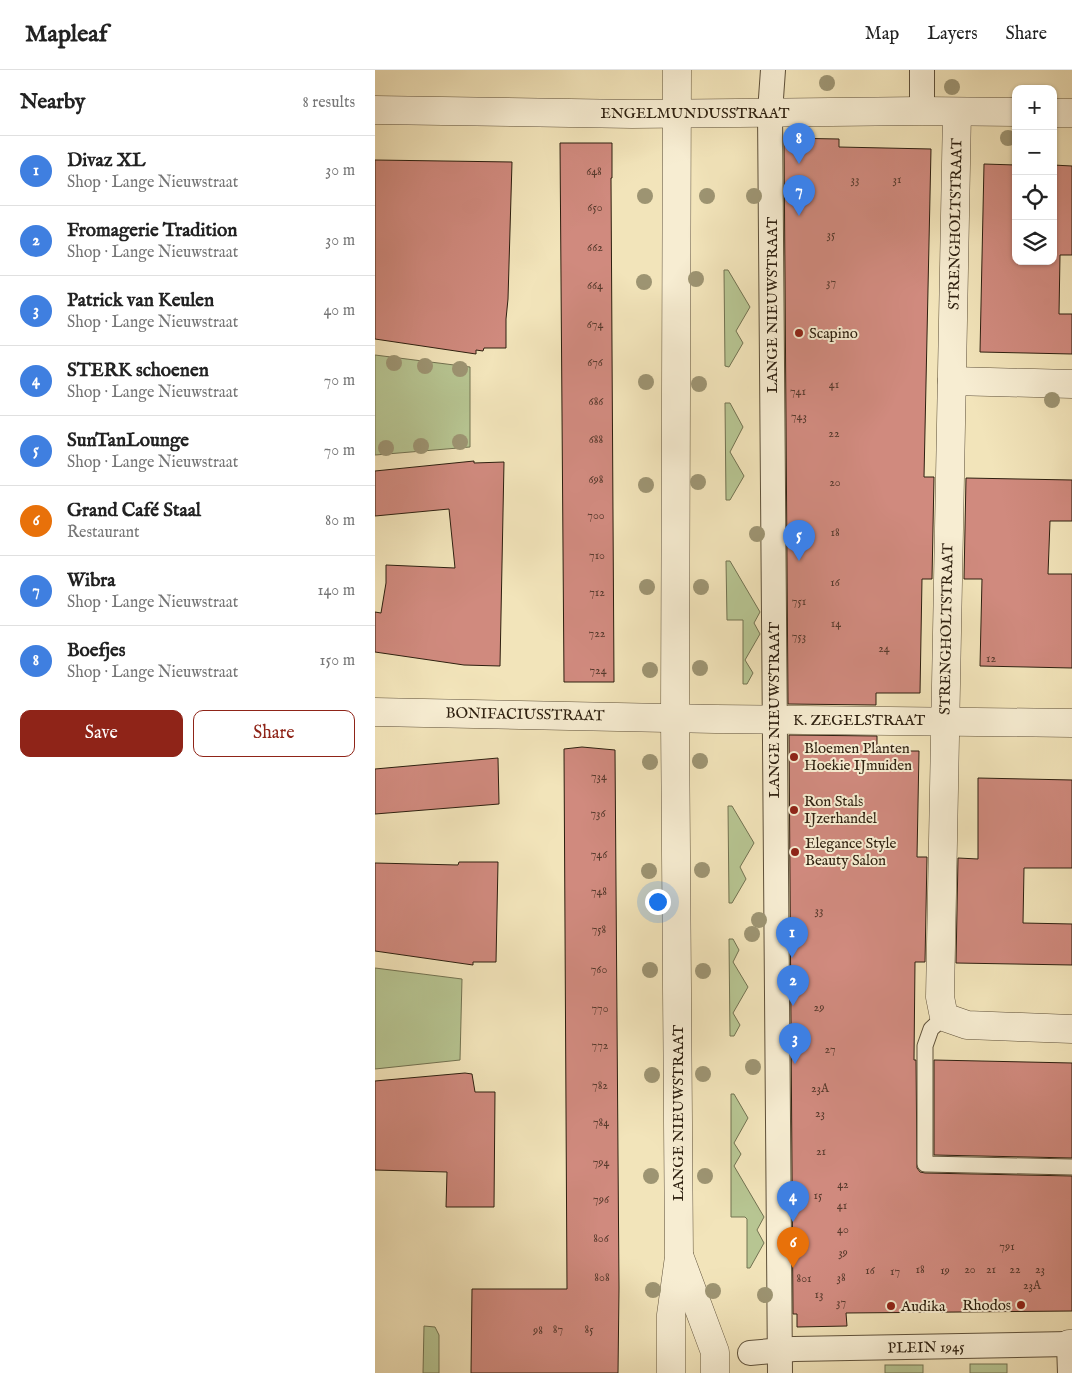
<!DOCTYPE html>
<meta charset="utf-8">
<style>
:root{--surface:#fff;--page:#f6f6f6;--text:#222;--muted:#767676;--line:#e0e0e0;--accent:#8f2418}
body{margin:0;font-family:"IM FELL English",serif;background:var(--page);color:var(--text)}
.controls{position:absolute;right:15px;top:15px;display:grid;overflow:hidden;border-radius:10px;box-shadow:0 1px 4px #0004}
.controls button{width:45px;height:45px;display:grid;place-items:center;padding:0;border:0;border-bottom:1px solid var(--line);background:var(--surface);color:var(--text);font:25px sans-serif}
.you{position:absolute;left:282px;top:831px;width:18px;height:18px;margin:-12px;border:4px solid #fff;border-radius:50%;background:#1a73e8;box-shadow:0 0 0 8px #1a73e833}
.badge{display:grid;place-items:center;width:32px;height:32px;border-radius:50%;background:var(--accent);color:#fff;font-size:16px;font-weight:700}
.pin{position:absolute;translate:-50% -41px;filter:drop-shadow(0 1px 2px #0008)}
.pin::after{content:'';position:absolute;top:26px;width:18px;height:15px;background:inherit;clip-path:polygon(0 0,100% 0,50% 100%)}
.list{margin:0;padding:0;list-style:none}
h2{display:flex;justify-content:space-between;align-items:center;height:65px;margin:0;padding:0 20px;font-size:21px}
h2 small{font-size:16px;font-weight:400;color:var(--muted)}
.list li{display:grid;grid-template-columns:32px 1fr auto;gap:15px;align-items:center;box-sizing:border-box;height:70px;padding:0 20px;border-top:1px solid var(--line)}
.list b{display:block;font-size:19px;white-space:nowrap}
.list p{margin:0;font-size:16px;white-space:nowrap;color:var(--muted)}
.list em{font-size:16px;font-style:normal;color:var(--muted)}
.actions{display:flex;gap:10px;padding:15px 20px}
.actions a{flex:1;padding:11px 0;border:1px solid var(--accent);border-radius:10px;text-align:center;font-size:18px;color:var(--accent)}
.actions .main{background:var(--accent);color:#fff}
.icon{flex:none;width:28px;height:28px;fill:none;stroke:currentColor;stroke-width:2;stroke-linecap:round;stroke-linejoin:round}
.map{position:relative;flex:none;width:697px;height:1303px;overflow:hidden}
header{display:flex;align-items:center;gap:30px;box-sizing:border-box;height:70px;padding:0 25px;background:var(--surface);border-bottom:1px solid var(--line)}
header strong{font-size:24px}
nav{display:flex;gap:28px;margin-inline-start:auto;font-size:18px}
main{display:flex}
aside{flex:1;background:var(--surface)}
.map>svg:first-child{display:block}
.green{fill:#b7c592;stroke:#727251}
.building{fill:#d08a7e;stroke:#2e2010}
.lines{fill:none;stroke-linecap:round;stroke-linejoin:round}
.service-casing{stroke:#5f513a;stroke-width:17}
.pedestrian-casing{stroke:#5f513a;stroke-width:26}
.minor-casing{stroke:#5f513a;stroke-width:29}
.tertiary-casing{stroke:#5f513a;stroke-width:29}
.service{stroke:#f7edd2;stroke-width:15}
.pedestrian{stroke:#f7edd2;stroke-width:24}
.minor{stroke:#f7edd2;stroke-width:28}
.tertiary{stroke:#f7edd2;stroke-width:28}
.tree{fill:#9d9472}
.poi-dot{fill:#8f2418;stroke:#f7edd2;stroke-width:2}
.labels{text-anchor:middle;stroke-width:4;stroke-linejoin:round;paint-order:stroke}
.number-label{font-size:12px;fill:#563a2c}
.street-label{font-size:15px;fill:#2e2010;stroke:#f7edd2}
.poi-label{font-size:15px;fill:#2e2010;stroke:#f7edd2;text-anchor:start}
</style>
<header>
<strong>Mapleaf</strong>
<nav><a>Map</a><a>Layers</a><a>Share</a></nav>
</header>
<main>
<aside>
<h2>Nearby<small>8 results</small></h2>
<ul class="list">
<li><span class="badge" style="background:#3f7fe0">1</span><div><b>Divaz XL</b><p>Shop · Lange Nieuwstraat</p></div><em>30 m</em></li>
<li><span class="badge" style="background:#3f7fe0">2</span><div><b>Fromagerie Tradition</b><p>Shop · Lange Nieuwstraat</p></div><em>30 m</em></li>
<li><span class="badge" style="background:#3f7fe0">3</span><div><b>Patrick van Keulen</b><p>Shop · Lange Nieuwstraat</p></div><em>40 m</em></li>
<li><span class="badge" style="background:#3f7fe0">4</span><div><b>STERK schoenen</b><p>Shop · Lange Nieuwstraat</p></div><em>70 m</em></li>
<li><span class="badge" style="background:#3f7fe0">5</span><div><b>SunTanLounge</b><p>Shop · Lange Nieuwstraat</p></div><em>70 m</em></li>
<li><span class="badge" style="background:#e8710a">6</span><div><b>Grand Café Staal</b><p>Restaurant</p></div><em>80 m</em></li>
<li><span class="badge" style="background:#3f7fe0">7</span><div><b>Wibra</b><p>Shop · Lange Nieuwstraat</p></div><em>140 m</em></li>
<li><span class="badge" style="background:#3f7fe0">8</span><div><b>Boefjes</b><p>Shop · Lange Nieuwstraat</p></div><em>150 m</em></li>
</ul>
<div class="actions"><a class="main">Save</a><a>Share</a></div>
</aside>
<div class="map">
<svg width="697" height="1303" viewBox="0 0 697 1303">
<rect width="100%" height="100%" fill="#f2e4ba"/>
<filter id="stains"><feTurbulence type="fractalNoise" baseFrequency=".004" numOctaves="4"/><feColorMatrix values="0 0 0 0 .2 0 0 0 0 .09 0 0 0 0 .02 0 0 0 .5 -.17"/></filter>
<radialGradient id="worn" r=".72"><stop offset=".6" stop-color="#630" stop-opacity="0"/><stop offset="1" stop-color="#630" stop-opacity=".3"/></radialGradient>
<g class="green">
<path d="M349 200H353L375 237 361 261 368 273 354 297 350 296Z"/>
<path d="M0 285 95 297V377L0 385Z"/>
<path d="M350 333H355L368 357 355 382 369 406 355 430H351Z"/>
<path d="M351 491H355L385 542 379 553 385 564 370 590 378 603 372 614H368V550H352Z"/>
<path d="M353 736H357L379 773 365 797 371 809 357 833H354Z"/>
<path d="M354 869H358L364 880 358 892 373 917 358 943 365 955 359 966H355Z"/>
<path d="M0 898 87 909 85 990 0 999Z"/>
<path d="M356 1024H359L373 1048 359 1073 366 1084 359 1096 389 1147 382 1160 389 1173 375 1198H372V1149L370 1147H356Z"/>
<path d="M49 1256 60 1257 64 1265V1303H48Z"/>
<rect x="595" y="1294" width="37" height="9"/>
<rect x="510" y="1295" width="38" height="8"/>
</g>
<g class="building">
<path d="M409 68 464 69V77L556 79 549 407H559L557 509H547L545 623H501V635L413 634Z"/>
<path d="M185 73H237V108H236L239 612H189Z"/>
<path d="M0 90 137 92 133 229 131 249V278H109L108 281 101 280V284L0 269Z"/>
<path d="M609 94 641 95V191H678V95L697 96V185H685L684 244H697V284L605 282Z"/>
<path d="M99 391V393L129 392 125 596 89 595 0 582V542L6 543 11 513V495L80 498 74 439 0 446V401Z"/>
<path d="M591 408 697 410V451H675L673 504H697V598L605 596 607 509H589Z"/>
<path d="M414 665 502 666V681H544L542 787H552L550 892H540L539 990H541L542 1098 545 1102 550 1103 697 1106V1241L471 1243 472 1256 422 1257V1244H418Z"/>
<path d="M207 677 240 680 244 1218 243 1303H96L97 1219H192L189 679Z"/>
<path d="M123 688 124 734 0 744V699Z"/>
<path d="M603 708 697 710V798H649L648 853 697 854V895L581 893 583 788 603 789Z"/>
<path d="M84 792H123L121 892H98V895L0 881V793L83 795Z"/>
<path d="M559 990 697 993V1088L559 1085Z"/>
<path d="M90 1003 97 1004 100 1022H120L119 1137H71L72 1102 0 1100V1011Z"/>
</g>
<g class="lines">
<defs>
<path id="service" d="M569 947 556 959 550 976V1094L697 1097"/>
<g id="pedestrian">
<path d="M398 0 395 42 405 1303"/>
<path d="M547 0V41"/>
<path d="M375 1283 419 1279 694 1274 695 1303"/>
</g>
<g id="minor">
<path d="M0 40 257 44 547 41 641 42"/>
<path d="M582 42 565 927 569 947 592 955 697 959"/>
<path d="M678 43H697"/>
<path d="M577 311 697 314"/>
<path d="M0 642 340 649 697 653"/>
<path d="M694 1274H697"/>
</g>
<g id="tertiary">
<path d="M305 1188 340 1282V1303"/>
<path d="M296 1303V1245L304 1187 300 648 302 0"/>
</g>
</defs>
<use href="#service" class="service-casing"/>
<use href="#pedestrian" class="pedestrian-casing"/>
<use href="#minor" class="minor-casing"/>
<use href="#tertiary" class="tertiary-casing"/>
<use href="#service" class="service"/>
<use href="#pedestrian" class="pedestrian"/>
<use href="#minor" class="minor"/>
<use href="#tertiary" class="tertiary"/>
</g>
<g class="tree">
<circle cx="452" cy="13" r="8"/>
<circle cx="577" cy="17" r="8"/>
<circle cx="633" cy="68" r="8"/>
<circle cx="270" cy="126" r="8"/>
<circle cx="332" cy="126" r="8"/>
<circle cx="379" cy="126" r="8"/>
<circle cx="321" cy="209" r="8"/>
<circle cx="269" cy="212" r="8"/>
<circle cx="19" cy="293" r="8"/>
<circle cx="50" cy="296" r="8"/>
<circle cx="85" cy="299" r="8"/>
<circle cx="271" cy="312" r="8"/>
<circle cx="324" cy="314" r="8"/>
<circle cx="677" cy="330" r="8"/>
<circle cx="85" cy="372" r="8"/>
<circle cx="46" cy="376" r="8"/>
<circle cx="11" cy="378" r="8"/>
<circle cx="323" cy="412" r="8"/>
<circle cx="271" cy="415" r="8"/>
<circle cx="382" cy="464" r="8"/>
<circle cx="272" cy="517" r="8"/>
<circle cx="326" cy="517" r="8"/>
<circle cx="325" cy="598" r="8"/>
<circle cx="275" cy="600" r="8"/>
<circle cx="325" cy="691" r="8"/>
<circle cx="275" cy="692" r="8"/>
<circle cx="327" cy="800" r="8"/>
<circle cx="274" cy="801" r="8"/>
<circle cx="384" cy="850" r="8"/>
<circle cx="377" cy="864" r="8"/>
<circle cx="275" cy="900" r="8"/>
<circle cx="328" cy="901" r="8"/>
<circle cx="378" cy="997" r="8"/>
<circle cx="328" cy="1004" r="8"/>
<circle cx="277" cy="1005" r="8"/>
<circle cx="276" cy="1106" r="8"/>
<circle cx="330" cy="1106" r="8"/>
<circle cx="278" cy="1220" r="8"/>
<circle cx="338" cy="1221" r="8"/>
<circle cx="390" cy="1225" r="8"/>
</g>
<g class="poi-dot">
<circle cx="424" cy="263" r="5"/>
<circle cx="419" cy="687" r="5"/>
<circle cx="419" cy="740" r="5"/>
<circle cx="420" cy="782" r="5"/>
<circle cx="646" cy="1235" r="5"/>
<circle cx="516" cy="1236" r="5"/>
</g>
<g class="labels">
<g class="number-label">
<text x="219" y="105">648</text>
<text x="480" y="113">33</text>
<text x="522" y="113">31</text>
<text x="220" y="141">650</text>
<text x="456" y="168">35</text>
<text x="220" y="181">662</text>
<text x="456" y="216">37</text>
<text x="220" y="219">664</text>
<text x="220" y="258">674</text>
<text x="220" y="296">676</text>
<text x="459" y="318">41</text>
<text x="423" y="325">741</text>
<text x="221" y="335">686</text>
<text x="424" y="350">743</text>
<text x="459" y="367">22</text>
<text x="221" y="373">688</text>
<text x="221" y="413">698</text>
<text x="460" y="416">20</text>
<text x="221" y="449">700</text>
<text x="460" y="466">18</text>
<text x="222" y="489">710</text>
<text x="460" y="516">16</text>
<text x="222" y="526">712</text>
<text x="424" y="535">751</text>
<text x="461" y="557">14</text>
<text x="222" y="567">722</text>
<text x="424" y="570">753</text>
<text x="509" y="582">24</text>
<text x="616" y="592">12</text>
<text x="223" y="604">724</text>
<text x="224" y="710">734</text>
<text x="223" y="747">736</text>
<text x="224" y="788">746</text>
<text x="224" y="825">748</text>
<text x="444" y="844">33</text>
<text x="224" y="863">758</text>
<text x="224" y="903">760</text>
<text x="444" y="941">29</text>
<text x="225" y="942">770</text>
<text x="225" y="979">772</text>
<text x="455" y="983">27</text>
<text x="225" y="1019">782</text>
<text x="445" y="1022">23A</text>
<text x="445" y="1047">23</text>
<text x="226" y="1056">784</text>
<text x="446" y="1085">21</text>
<text x="226" y="1096">794</text>
<text x="468" y="1118">42</text>
<text x="443" y="1129">15</text>
<text x="226" y="1133">796</text>
<text x="467" y="1139">41</text>
<text x="468" y="1163">40</text>
<text x="226" y="1172">806</text>
<text x="632" y="1180">791</text>
<text x="468" y="1186">39</text>
<text x="545" y="1203">18</text>
<text x="595" y="1203">20</text>
<text x="616" y="1203">21</text>
<text x="640" y="1203">22</text>
<text x="665" y="1203">23</text>
<text x="495" y="1204">16</text>
<text x="570" y="1204">19</text>
<text x="520" y="1205">17</text>
<text x="227" y="1211">808</text>
<text x="466" y="1211">38</text>
<text x="429" y="1212">801</text>
<text x="657" y="1219">23A</text>
<text x="444" y="1228">13</text>
<text x="466" y="1236">37</text>
<text x="183" y="1263">87</text>
<text x="214" y="1263">85</text>
<text x="163" y="1264">98</text>
</g>
<g class="street-label">
<text x="320" y="48">ENGELMUNDUSSTRAAT</text>
<text transform="translate(580 154) rotate(-89)" y="5">STRENGHOLTSTRAAT</text>
<text transform="translate(397 235) rotate(-90)" y="5">LANGE NIEUWSTRAAT</text>
<text transform="translate(571 559) rotate(-89)" y="5">STRENGHOLTSTRAAT</text>
<text transform="translate(399 640) rotate(-90)" y="5">LANGE NIEUWSTRAAT</text>
<text transform="translate(150 644) rotate(1)" y="5">BONIFACIUSSTRAAT</text>
<text x="484" y="655">K. ZEGELSTRAAT</text>
<text transform="translate(303 1043) rotate(-90)" y="5">LANGE NIEUWSTRAAT</text>
<text transform="translate(551 1277) rotate(-1)" y="5">PLEIN 1945</text>
</g>
<g class="poi-label">
<text x="434" y="268">Scapino</text>
<text x="429" y="683">Bloemen Planten<tspan x="429" dy="17">Hoekie IJmuiden</tspan></text>
<text x="429" y="736">Ron Stals<tspan x="429" dy="17">IJzerhandel</tspan></text>
<text x="430" y="778">Elegance Style<tspan x="430" dy="17">Beauty Salon</tspan></text>
<text x="636" y="1240" text-anchor="end">Rhodos</text>
<text x="526" y="1241">Audika</text>
</g>
</g>
<rect width="100%" height="100%" filter="url(#stains)"/>
<rect width="100%" height="100%" fill="url(#worn)"/>
</svg>
<div class="controls">
<button>+</button>
<button>−</button>
<button><svg class="icon" aria-label="locate" viewBox="0 0 24 24"><circle cx="12" cy="12" r="6"/><path d="M12 2v4M12 18v4M2 12h4M18 12h4"/></svg></button>
<button><svg class="icon" aria-label="layers" viewBox="0 0 24 24"><path d="M12 4l9 5-9 5-9-5zM3 14l9 5 9-5"/></svg></button>
</div>
<div class="you"></div>
<div class="pin badge" style="left:417px;top:888px;background:#3f7fe0">1</div>
<div class="pin badge" style="left:418px;top:936px;background:#3f7fe0">2</div>
<div class="pin badge" style="left:420px;top:994px;background:#3f7fe0">3</div>
<div class="pin badge" style="left:418px;top:1152px;background:#3f7fe0">4</div>
<div class="pin badge" style="left:424px;top:491px;background:#3f7fe0">5</div>
<div class="pin badge" style="left:418px;top:1198px;background:#e8710a">6</div>
<div class="pin badge" style="left:424px;top:146px;background:#3f7fe0">7</div>
<div class="pin badge" style="left:424px;top:94px;background:#3f7fe0">8</div>
</div>
</main>
